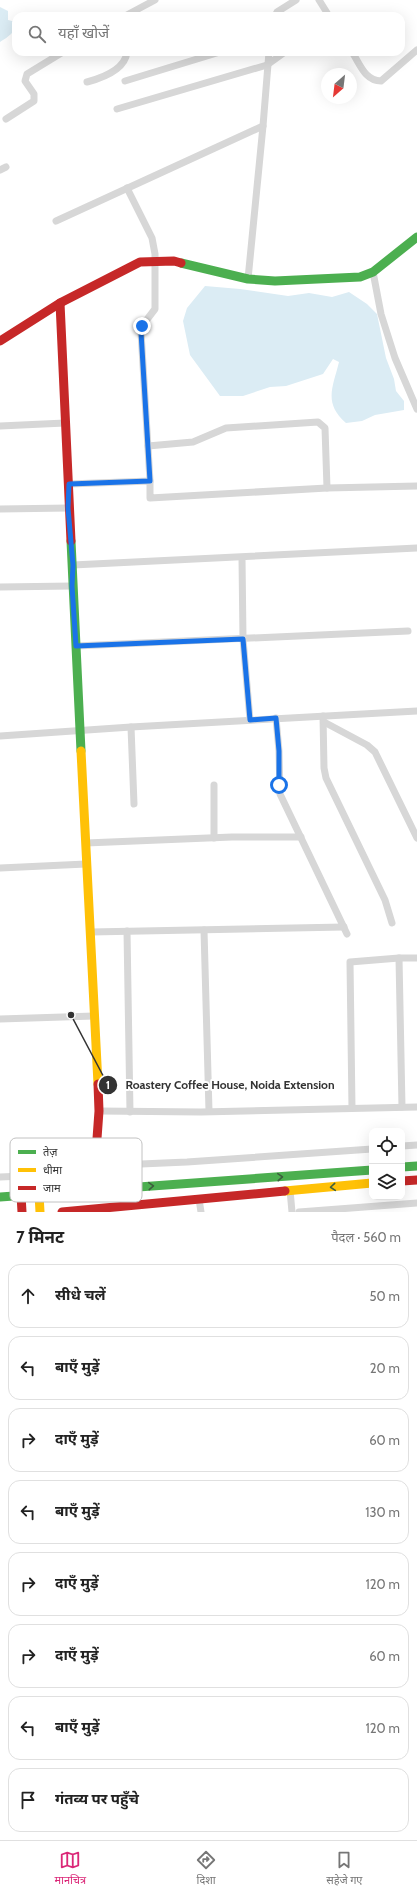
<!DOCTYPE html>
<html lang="hi">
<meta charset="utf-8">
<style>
:root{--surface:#fff;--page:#f2f2f2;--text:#222;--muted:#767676;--line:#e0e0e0;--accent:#db2777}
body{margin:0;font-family:Cabin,"Noto Sans Devanagari",sans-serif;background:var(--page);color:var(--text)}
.controls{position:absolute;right:12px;bottom:12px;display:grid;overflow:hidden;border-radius:8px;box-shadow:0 4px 16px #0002}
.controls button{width:36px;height:36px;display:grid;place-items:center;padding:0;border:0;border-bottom:1px solid var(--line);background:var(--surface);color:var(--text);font:20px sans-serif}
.compass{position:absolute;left:321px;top:68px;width:36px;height:36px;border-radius:50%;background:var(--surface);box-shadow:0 4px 16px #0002;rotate:208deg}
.stop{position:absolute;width:12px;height:12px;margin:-9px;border:3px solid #1a73e8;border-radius:50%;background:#fff}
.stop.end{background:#1a73e8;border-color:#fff;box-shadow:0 1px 4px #0008}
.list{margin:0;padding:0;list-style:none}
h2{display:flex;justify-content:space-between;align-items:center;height:52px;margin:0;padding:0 16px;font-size:17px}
h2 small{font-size:13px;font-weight:400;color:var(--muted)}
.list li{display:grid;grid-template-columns:26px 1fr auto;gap:12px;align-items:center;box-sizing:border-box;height:64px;margin:0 8px 8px;padding:0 8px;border:1px solid var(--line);border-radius:12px}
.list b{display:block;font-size:15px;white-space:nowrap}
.list em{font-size:13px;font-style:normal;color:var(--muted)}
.icon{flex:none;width:22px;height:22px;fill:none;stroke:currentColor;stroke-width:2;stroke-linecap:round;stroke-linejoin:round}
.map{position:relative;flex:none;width:417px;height:1212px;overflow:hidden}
.search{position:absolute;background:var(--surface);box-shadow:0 4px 16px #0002;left:12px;right:12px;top:12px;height:44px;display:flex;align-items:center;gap:10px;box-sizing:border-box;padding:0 14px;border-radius:12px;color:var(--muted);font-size:15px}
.sheet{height:628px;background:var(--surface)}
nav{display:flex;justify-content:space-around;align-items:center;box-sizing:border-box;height:56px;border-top:1px solid var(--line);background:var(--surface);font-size:11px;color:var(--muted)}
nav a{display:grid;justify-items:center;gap:2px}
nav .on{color:var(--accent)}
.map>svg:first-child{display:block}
.water{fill:#dbecf4}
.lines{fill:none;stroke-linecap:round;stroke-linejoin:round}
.street{stroke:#d7d7d7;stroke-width:7}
.fast{stroke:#4caf50;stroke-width:9}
.slow{stroke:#ffc107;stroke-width:9}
.jam{stroke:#c62828;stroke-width:9}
.oneway{stroke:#3c5e3d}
.route{stroke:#1a73e8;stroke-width:5}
.key{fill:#fff;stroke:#c2c2c2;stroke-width:1}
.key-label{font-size:11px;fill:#333}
.leader{fill:none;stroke:#333;stroke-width:1.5}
.callout-dot{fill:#333;stroke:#fff;stroke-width:1.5}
.mark-label{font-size:12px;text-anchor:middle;font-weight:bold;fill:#fff}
.callout-label{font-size:12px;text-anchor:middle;font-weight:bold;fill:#333;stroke:#fff;stroke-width:4;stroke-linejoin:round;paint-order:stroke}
</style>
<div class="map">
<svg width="417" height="1212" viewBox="0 0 417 1212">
<rect width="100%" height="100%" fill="#fff"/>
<g class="water">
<path d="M0 7 8 11V20L16 22C16 32 8 37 0 42Z"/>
<path d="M205 286 240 289 288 296 309 293 332 297 349 292 367 304 377 314 386 358 394 379 396 391 404 401V410L375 415 362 421 346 423C323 403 333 387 339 362L333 359 323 374 286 386 270 387 243 396H220L190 355 183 321 187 308Z"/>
</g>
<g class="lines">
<g class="street">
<path d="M319 0 329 16"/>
<path d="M125 16 155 0"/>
<path d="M275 16 277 12 296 0"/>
<path d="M352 52C360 64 365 81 381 81L417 50"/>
<path d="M125 81 220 52"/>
<path d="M87 82C102 78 125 70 127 52"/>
<path d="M117 109 267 65 285 52"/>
<path d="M6 119 34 101V94L25 81 27 74 63 52"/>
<path d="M0 170 6 167"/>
<path d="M127 188 152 238 155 254V309L142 326 141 332 150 481"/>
<path d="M56 221 263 126"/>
<path d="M373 272 381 314 395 358 417 409"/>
<path d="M248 279 263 126 269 52"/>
<path d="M0 426 65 423"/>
<path d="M148 446 193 442 226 428 318 422 325 428 327 488"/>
<path d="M69 484 150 481V498L327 488 417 486"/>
<path d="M0 509 69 508"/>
<path d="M242 558 243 639 250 720"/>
<path d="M73 565 417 548"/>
<path d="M0 587 72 586"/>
<path d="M76 646 408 631"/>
<path d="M323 716 324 768 326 778 385 900 392 923"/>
<path d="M276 718 279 751 280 794 347 934"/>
<path d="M324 722 367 745 375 752 417 838"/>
<path d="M131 727 134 804"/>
<path d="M0 736 131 727 417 711"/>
<path d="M214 785V838"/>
<path d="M86 843 232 837H301"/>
<path d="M0 868 86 864"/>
<path d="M204 930 209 1111"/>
<path d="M127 931 130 1112"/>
<path d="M91 932 344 927"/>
<path d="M0 1019 94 1016"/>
<path d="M402 1107 399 958H417"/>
<path d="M352 1108 350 962 399 958"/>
<path d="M99 1111 201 1112 417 1107"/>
<path d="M402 1146 417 1145"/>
<path d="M0 1177 70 1174 95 1166 187 1162 372 1149"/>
<path d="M290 1190 292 1212"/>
<path d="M68 1192 70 1174"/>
<path d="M199 1199 201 1212"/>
<path d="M299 1212 417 1203"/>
</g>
<g class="fast">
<path d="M181 263 248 279 275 281 360 277 373 272 417 237"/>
<path d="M71 541 81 751"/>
<path d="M402 1167 417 1166"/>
<path d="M0 1197 372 1170"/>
</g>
<g class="slow">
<path d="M81 751 98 1084"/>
<path d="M285 1191 372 1183"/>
<path d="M39 1194 40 1212"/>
</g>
<g class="jam">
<path d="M60 303 71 541"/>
<path d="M0 341 60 303 140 262 174 261 181 263"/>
<path d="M95 1166 99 1111 98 1084"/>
<path d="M402 1181 417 1180"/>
<path d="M21 1195 22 1212"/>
<path d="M62 1212 285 1191"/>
</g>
</g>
<defs><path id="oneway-chevron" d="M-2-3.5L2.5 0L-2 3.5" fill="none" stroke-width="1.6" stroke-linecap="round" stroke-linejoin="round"/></defs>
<g class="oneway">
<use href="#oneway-chevron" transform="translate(280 1177) rotate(-4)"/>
<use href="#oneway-chevron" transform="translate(151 1186) rotate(-4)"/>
<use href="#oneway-chevron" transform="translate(333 1187) rotate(175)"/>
</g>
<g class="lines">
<path class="route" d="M142 326 141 332 150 481 69 484 68 508 73 565 72 586 76 646 243 639 250 720 276 718 279 751V785"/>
</g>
<rect x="10" y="1138" width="132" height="64" rx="6" class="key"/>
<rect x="18" y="1150" width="18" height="4" fill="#4caf50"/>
<rect x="18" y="1168" width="18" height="4" fill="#ffc107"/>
<rect x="18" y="1186" width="18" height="4" fill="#c62828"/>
<g class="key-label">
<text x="43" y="1156">तेज़</text>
<text x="43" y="1174">धीमा</text>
<text x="43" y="1192">जाम</text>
</g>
<path class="leader" d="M71 1015L108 1085"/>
<g class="callout-dot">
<circle cx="71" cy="1015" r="4"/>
<circle cx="108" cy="1085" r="10"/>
</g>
<g class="mark-label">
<text x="108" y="1089">1</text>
</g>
<g class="callout-label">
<text x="230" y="1089">Roastery Coffee House, Noida Extension</text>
</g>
</svg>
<div class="controls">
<button><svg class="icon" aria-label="locate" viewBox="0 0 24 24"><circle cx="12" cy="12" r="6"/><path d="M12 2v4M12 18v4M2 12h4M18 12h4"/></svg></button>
<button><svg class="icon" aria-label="layers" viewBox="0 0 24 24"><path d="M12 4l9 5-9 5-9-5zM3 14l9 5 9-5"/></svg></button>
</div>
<svg class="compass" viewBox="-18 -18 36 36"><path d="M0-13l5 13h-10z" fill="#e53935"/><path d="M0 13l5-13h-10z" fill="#767676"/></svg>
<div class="stop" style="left:279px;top:785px"></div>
<div class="stop end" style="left:142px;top:326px"></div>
<div class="search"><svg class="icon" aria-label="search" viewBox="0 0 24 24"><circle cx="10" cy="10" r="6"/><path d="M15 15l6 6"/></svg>यहाँ खोजें</div>
</div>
<section class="sheet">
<h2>7 मिनट<small>पैदल · 560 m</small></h2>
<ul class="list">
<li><svg class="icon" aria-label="ahead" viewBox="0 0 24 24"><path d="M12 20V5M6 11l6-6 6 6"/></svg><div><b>सीधे चलें</b></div><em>50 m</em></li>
<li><svg class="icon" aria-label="left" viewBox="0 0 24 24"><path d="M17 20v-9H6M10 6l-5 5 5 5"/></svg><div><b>बाएँ मुड़ें</b></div><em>20 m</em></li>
<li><svg class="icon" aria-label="right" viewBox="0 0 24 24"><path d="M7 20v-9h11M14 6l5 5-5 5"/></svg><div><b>दाएँ मुड़ें</b></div><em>60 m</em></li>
<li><svg class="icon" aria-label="left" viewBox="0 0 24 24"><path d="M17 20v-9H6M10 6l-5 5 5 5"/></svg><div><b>बाएँ मुड़ें</b></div><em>130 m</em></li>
<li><svg class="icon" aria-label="right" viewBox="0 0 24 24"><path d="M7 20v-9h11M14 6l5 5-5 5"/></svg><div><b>दाएँ मुड़ें</b></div><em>120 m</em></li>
<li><svg class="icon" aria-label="right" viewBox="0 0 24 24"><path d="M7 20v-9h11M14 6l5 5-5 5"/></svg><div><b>दाएँ मुड़ें</b></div><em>60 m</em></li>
<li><svg class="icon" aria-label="left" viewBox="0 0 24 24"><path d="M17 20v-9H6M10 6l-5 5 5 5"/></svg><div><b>बाएँ मुड़ें</b></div><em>120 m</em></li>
<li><svg class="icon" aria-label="arrive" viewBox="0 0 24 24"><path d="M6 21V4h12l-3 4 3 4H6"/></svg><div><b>गंतव्य पर पहुँचे</b></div></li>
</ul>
</section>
<nav>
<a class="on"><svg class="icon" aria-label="map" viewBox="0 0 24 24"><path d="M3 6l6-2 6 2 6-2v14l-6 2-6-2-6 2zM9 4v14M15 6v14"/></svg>मानचित्र</a>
<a><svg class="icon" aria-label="directions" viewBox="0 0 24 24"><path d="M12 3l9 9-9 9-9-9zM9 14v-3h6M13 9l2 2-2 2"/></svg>दिशा</a>
<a><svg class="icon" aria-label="saved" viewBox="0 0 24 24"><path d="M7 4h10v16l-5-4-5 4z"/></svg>सहेजे गए</a>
</nav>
